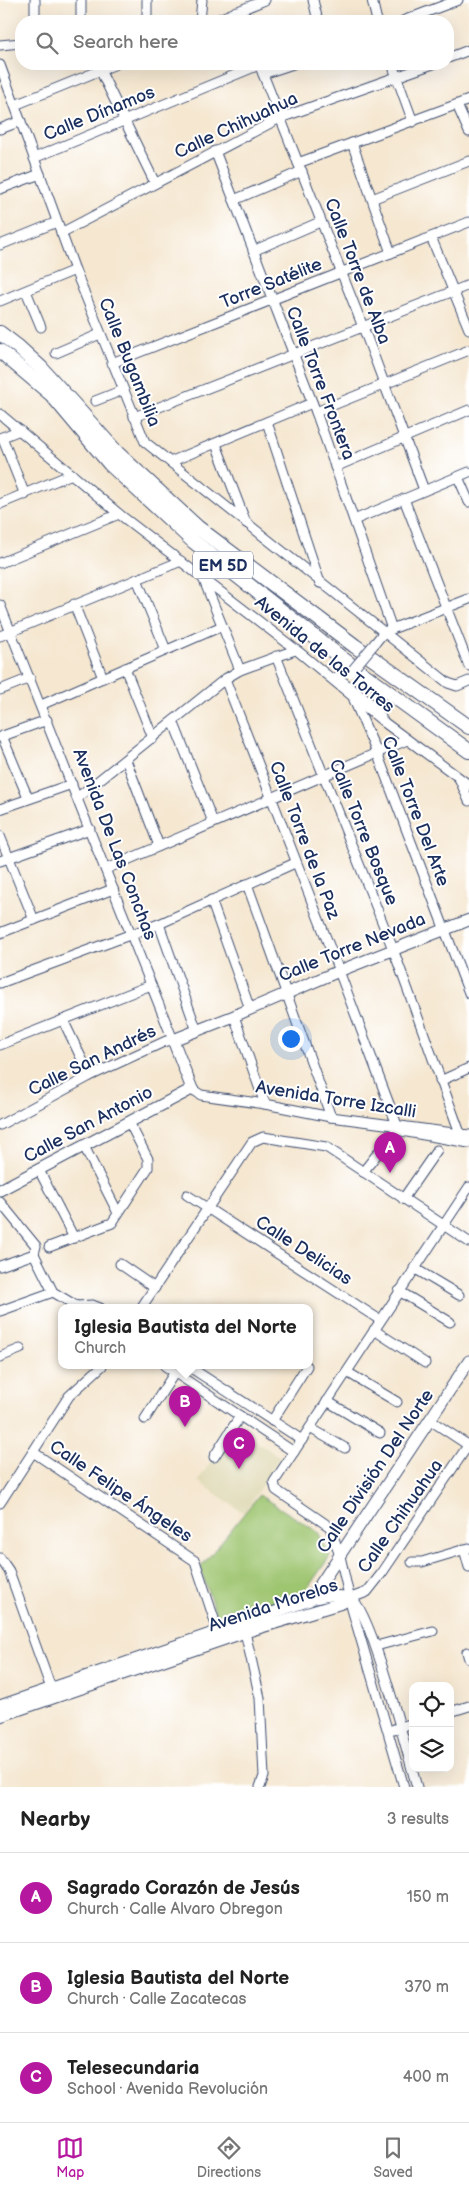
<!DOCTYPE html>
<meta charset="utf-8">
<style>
:root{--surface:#fff;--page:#f2f2f2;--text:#222;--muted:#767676;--line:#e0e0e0;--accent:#b5179e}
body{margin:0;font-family:"Balsamiq Sans",sans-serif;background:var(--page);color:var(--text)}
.controls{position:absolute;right:15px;bottom:15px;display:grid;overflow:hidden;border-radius:10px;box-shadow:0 5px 20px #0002}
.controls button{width:45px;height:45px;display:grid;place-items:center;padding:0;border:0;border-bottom:1px solid var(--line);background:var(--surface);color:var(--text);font:25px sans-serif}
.you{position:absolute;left:290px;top:1038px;width:18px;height:18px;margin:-12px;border:4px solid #fff;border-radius:50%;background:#1a73e8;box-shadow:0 0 0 8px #1a73e833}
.badge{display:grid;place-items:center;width:32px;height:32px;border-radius:50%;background:var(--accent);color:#fff;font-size:16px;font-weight:700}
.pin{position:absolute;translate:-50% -41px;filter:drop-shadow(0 1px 2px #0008)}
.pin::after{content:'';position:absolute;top:26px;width:18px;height:15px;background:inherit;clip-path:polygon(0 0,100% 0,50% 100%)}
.popup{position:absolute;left:58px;top:1304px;width:255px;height:65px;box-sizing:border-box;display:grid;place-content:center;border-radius:10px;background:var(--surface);filter:drop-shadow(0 1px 4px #0005);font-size:16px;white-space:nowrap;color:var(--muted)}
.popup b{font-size:19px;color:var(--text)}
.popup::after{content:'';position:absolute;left:50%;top:100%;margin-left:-10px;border:10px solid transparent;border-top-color:var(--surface)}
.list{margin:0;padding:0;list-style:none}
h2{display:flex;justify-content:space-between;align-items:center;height:65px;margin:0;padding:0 20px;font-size:21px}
h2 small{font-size:16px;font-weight:400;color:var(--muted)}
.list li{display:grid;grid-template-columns:32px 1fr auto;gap:15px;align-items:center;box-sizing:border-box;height:90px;padding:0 20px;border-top:1px solid var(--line)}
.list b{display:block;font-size:19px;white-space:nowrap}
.list p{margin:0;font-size:16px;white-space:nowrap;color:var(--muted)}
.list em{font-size:16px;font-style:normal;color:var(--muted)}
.icon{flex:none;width:28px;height:28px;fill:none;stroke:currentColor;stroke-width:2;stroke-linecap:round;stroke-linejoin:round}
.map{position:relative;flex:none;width:469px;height:1787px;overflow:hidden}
.search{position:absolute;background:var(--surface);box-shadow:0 5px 20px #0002;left:15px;right:15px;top:15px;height:55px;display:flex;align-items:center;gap:12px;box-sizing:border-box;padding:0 18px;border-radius:20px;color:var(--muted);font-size:19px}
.sheet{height:335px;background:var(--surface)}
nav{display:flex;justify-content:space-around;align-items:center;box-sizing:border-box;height:70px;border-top:1px solid var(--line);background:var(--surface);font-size:14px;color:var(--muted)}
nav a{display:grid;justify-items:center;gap:2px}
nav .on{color:var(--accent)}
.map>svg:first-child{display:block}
.built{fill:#e1dcba}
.green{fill:#9ec570;stroke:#5c7a67}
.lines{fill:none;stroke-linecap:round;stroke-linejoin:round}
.minor-casing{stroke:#3c4b6f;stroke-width:11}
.major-casing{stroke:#3c4b6f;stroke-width:13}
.highway-casing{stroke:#3c4b6f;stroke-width:16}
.minor{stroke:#fff;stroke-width:9}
.major{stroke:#fff;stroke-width:11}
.highway{stroke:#fff;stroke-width:14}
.minor-bridge-casing{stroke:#3c4b6f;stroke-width:11;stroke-linecap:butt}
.minor-bridge{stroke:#fff;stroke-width:9}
.labels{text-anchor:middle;stroke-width:4;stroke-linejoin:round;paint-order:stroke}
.shield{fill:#fff;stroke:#5f6d8e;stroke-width:1}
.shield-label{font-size:16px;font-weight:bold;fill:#1b2f5e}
.street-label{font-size:18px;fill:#1b2f5e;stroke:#fff}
</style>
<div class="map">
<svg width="469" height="1787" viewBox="0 0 469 1787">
<rect width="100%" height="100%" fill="#fff"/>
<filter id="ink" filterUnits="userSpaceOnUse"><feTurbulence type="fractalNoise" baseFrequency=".02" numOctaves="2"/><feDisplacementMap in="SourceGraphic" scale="10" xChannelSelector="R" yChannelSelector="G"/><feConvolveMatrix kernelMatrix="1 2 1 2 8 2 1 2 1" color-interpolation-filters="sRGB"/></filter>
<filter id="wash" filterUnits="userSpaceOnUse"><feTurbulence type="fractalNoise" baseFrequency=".0096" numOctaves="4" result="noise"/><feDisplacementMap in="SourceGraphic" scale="20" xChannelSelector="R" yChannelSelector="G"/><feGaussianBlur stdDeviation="1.12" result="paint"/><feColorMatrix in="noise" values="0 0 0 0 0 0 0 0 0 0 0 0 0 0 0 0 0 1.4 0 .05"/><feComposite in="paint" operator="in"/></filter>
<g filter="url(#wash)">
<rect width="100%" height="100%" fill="#f5e7d0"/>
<path class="built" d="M234 1426 280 1457 244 1513 198 1481Z"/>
<path class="green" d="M259 1495 318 1532 330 1556 298 1602 220 1627 200 1568Z"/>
</g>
<g filter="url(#ink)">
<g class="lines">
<defs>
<g id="minor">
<path d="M35 0V21"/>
<path d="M313 0 318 21"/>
<path d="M372 0 377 21"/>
<path d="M236 11 240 21"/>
<path d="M81 21V0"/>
<path d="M147 21V0"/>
<path d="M200 21 202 0"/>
<path d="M214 21 265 0"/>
<path d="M403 21 458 0"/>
<path d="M0 45 21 43"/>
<path d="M448 58 469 50"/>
<path d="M259 64 363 327 424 490"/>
<path d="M392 64 413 122"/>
<path d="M0 65 75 270 145 442 448 683 457 686 469 681"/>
<path d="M100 70 155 183"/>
<path d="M263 74 293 64"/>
<path d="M15 105 116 64"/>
<path d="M457 105 469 132"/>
<path d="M0 129 21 121"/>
<path d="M352 143 391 253"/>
<path d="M215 151 316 412 392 629"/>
<path d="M34 158 259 65"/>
<path d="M298 163 469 100"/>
<path d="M0 189 40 174"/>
<path d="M372 199 469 161"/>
<path d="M234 200 302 171"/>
<path d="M61 233 280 118 433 64"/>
<path d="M431 237 469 329"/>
<path d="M0 245 57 222"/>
<path d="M253 251 320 222"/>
<path d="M26 291 41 327"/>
<path d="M0 301 75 270"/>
<path d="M56 353 100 334"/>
<path d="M112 363 469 222"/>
<path d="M95 401 123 390"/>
<path d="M316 412 469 350"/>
<path d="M0 414 119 514 299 652 385 723 469 785"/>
<path d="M134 417 469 285"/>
<path d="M267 422 320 583"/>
<path d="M2 437 25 495"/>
<path d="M0 438 20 430"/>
<path d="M216 444 246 523"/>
<path d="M170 462 312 403"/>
<path d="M335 467 469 410"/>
<path d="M458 477 469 502"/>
<path d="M404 499 469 666"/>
<path d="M0 504 72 474"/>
<path d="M354 520 469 472"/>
<path d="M0 563 119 514"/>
<path d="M203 578 240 670"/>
<path d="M137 579 166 650"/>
<path d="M74 604 103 678"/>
<path d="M0 605 173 1040 166 1041 90 1076 0 1125"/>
<path d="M0 636 181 561"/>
<path d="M375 643 384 632 469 599"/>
<path d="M276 656 393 949 460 1133"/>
<path d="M125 668 153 738"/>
<path d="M337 677 374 706 381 717"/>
<path d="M225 679 339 971 397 1125"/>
<path d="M0 690 30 678"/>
<path d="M354 700 377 753 469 993"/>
<path d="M41 705 222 626"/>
<path d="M173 721 213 822"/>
<path d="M2 736 28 798"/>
<path d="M0 737 47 720"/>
<path d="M126 760 159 846"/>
<path d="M459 778 469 801"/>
<path d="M78 797 225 679 240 670 295 650"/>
<path d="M0 809 72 784"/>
<path d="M0 836 34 920"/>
<path d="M0 861 90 829"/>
<path d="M106 869 407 740"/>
<path d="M247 884 331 1117"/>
<path d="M211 900 250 1009"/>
<path d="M159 924 197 1031"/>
<path d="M0 933 113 889"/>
<path d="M0 983 159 924 295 863"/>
<path d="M234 1016 265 1104"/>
<path d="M63 1020 90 1076"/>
<path d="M0 1045 151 985"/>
<path d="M440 1081 469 1068"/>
<path d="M192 1089 201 1095 265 1104 331 1117 469 1135"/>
<path d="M396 1130 469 1143"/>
<path d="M84 1146 118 1213"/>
<path d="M39 1170 74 1238"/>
<path d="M363 1172 396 1130 397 1125"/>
<path d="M187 1195 380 1320"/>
<path d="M403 1199 437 1150"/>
<path d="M0 1202 36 1246 34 1254 53 1292 80 1308"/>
<path d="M49 1247 112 1223 148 1168V1159L129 1122"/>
<path d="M120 1264 155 1288"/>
<path d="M0 1266 34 1254"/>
<path d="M414 1268 459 1295"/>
<path d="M399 1291 450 1322"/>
<path d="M77 1306 92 1305 100 1308"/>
<path d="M141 1308 252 1142 263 1137 326 1147 469 1242"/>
<path d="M0 1311 53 1292"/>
<path d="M374 1330 425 1363"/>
<path d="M0 1357 20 1349"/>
<path d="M165 1366 294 1452"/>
<path d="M188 1366 302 1440"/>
<path d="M347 1372 397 1402"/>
<path d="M327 1401 380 1433"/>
<path d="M145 1419 175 1372"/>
<path d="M430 1420 468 1445"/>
<path d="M272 1421 307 1366"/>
<path d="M310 1428 345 1448"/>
<path d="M33 1452 195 1561 220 1637"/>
<path d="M214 1457 240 1416"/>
<path d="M0 1503 69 1396 102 1366"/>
<path d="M464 1549 469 1567"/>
<path d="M0 1558 9 1571 53 1694"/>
<path d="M412 1562H422L469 1548"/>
<path d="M351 1598 367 1592 382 1573 469 1444"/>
<path d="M310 1600C323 1598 339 1592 351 1598 371 1609 408 1757 417 1787"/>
<path d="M245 1632 260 1698 264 1776 260 1787"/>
<path d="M376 1646 433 1631"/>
<path d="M467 1652 469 1659"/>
<path d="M450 1712 469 1706"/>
<path d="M394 1729 413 1723"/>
<path d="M404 1787 352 1609 340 1556 330 1527 276 1490 274 1482 469 1187"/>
</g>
<g id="major">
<path d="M0 1190 192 1089 173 1040 234 1016 339 971 469 920"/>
<path d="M0 1706 310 1600 469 1361"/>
<path d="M0 1716 245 1632 342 1603 351 1598"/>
</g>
<g id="highway">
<path d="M0 333 17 346 41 368 118 454 197 527 355 646 469 727"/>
<path d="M0 351 52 395 110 464 193 541 344 660 469 751"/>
</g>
</defs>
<use href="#minor" class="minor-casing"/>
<use href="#major" class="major-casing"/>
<use href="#highway" class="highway-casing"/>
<use href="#minor" class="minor"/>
<use href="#major" class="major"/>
<use href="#highway" class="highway"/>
<defs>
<path id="minor-bridge" d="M350 673 375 643"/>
</defs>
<use href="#minor-bridge" class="minor-bridge-casing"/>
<use href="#minor-bridge" class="minor-bridge"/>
</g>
</g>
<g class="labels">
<rect class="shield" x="193" y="551.5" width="60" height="27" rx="4"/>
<g class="shield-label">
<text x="223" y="571">EM 5D</text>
</g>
<g class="street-label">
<text transform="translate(99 113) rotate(-22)" y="6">Calle Dínamos</text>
<text transform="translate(236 125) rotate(-25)" y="6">Calle Chihuahua</text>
<text transform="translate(358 271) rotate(69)" y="6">Calle Torre de Alba</text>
<text transform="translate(271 283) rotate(-22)" y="6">Torre Satélite</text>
<text transform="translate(130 362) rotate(68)" y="6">Calle Bugambilia</text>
<text transform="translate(321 383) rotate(69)" y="6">Calle Torre Frontera</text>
<text transform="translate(325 654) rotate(39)" y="6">Avenida de las Torres</text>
<text transform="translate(416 811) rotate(69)" y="6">Calle Torre Del Arte</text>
<text transform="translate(364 832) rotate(68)" y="6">Calle Torre Bosque</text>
<text transform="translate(305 840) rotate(69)" y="6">Calle Torre de la Paz</text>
<text transform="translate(115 844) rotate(69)" y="6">Avenida De Las Conchas</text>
<text transform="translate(352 947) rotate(-22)" y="6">Calle Torre Nevada</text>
<text transform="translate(92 1060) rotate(-26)" y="6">Calle San Andrés</text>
<text transform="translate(336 1099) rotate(9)" y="6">Avenida Torre Izcalli</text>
<text transform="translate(88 1124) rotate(-28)" y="6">Calle San Antonio</text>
<text transform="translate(304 1250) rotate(33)" y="6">Calle Delicias</text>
<text transform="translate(375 1471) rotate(-56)" y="6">Calle División Del Norte</text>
<text transform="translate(121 1491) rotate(34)" y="6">Calle Felipe Ángeles</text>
<text transform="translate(400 1516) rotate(-55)" y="6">Calle Chihuahua</text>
<text transform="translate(273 1605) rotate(-18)" y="6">Avenida Morelos</text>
</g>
</g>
</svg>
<div class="controls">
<button><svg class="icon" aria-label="locate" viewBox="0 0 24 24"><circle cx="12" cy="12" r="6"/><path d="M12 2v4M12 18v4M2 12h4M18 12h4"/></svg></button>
<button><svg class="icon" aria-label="layers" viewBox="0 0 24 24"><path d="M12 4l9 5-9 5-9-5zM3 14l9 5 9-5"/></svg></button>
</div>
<div class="you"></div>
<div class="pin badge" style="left:390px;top:1173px">A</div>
<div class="pin badge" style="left:185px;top:1427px">B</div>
<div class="popup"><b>Iglesia Bautista del Norte</b>Church</div>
<div class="pin badge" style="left:239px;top:1469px">C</div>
<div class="search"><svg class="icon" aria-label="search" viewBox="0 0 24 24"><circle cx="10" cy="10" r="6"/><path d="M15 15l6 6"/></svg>Search here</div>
</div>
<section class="sheet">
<h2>Nearby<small>3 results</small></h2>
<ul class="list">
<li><span class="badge">A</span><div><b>Sagrado Corazón de Jesús</b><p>Church · Calle Alvaro Obregon</p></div><em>150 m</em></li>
<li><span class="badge">B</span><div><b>Iglesia Bautista del Norte</b><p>Church · Calle Zacatecas</p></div><em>370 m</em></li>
<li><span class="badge">C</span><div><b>Telesecundaria</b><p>School · Avenida Revolución</p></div><em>400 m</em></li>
</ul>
</section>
<nav>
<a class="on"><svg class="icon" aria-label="map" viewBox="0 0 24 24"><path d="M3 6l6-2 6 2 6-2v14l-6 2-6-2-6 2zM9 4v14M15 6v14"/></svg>Map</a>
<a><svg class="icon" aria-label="directions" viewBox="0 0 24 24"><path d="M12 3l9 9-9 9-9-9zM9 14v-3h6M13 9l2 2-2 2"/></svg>Directions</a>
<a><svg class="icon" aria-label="saved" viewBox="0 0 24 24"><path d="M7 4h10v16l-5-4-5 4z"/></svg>Saved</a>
</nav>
